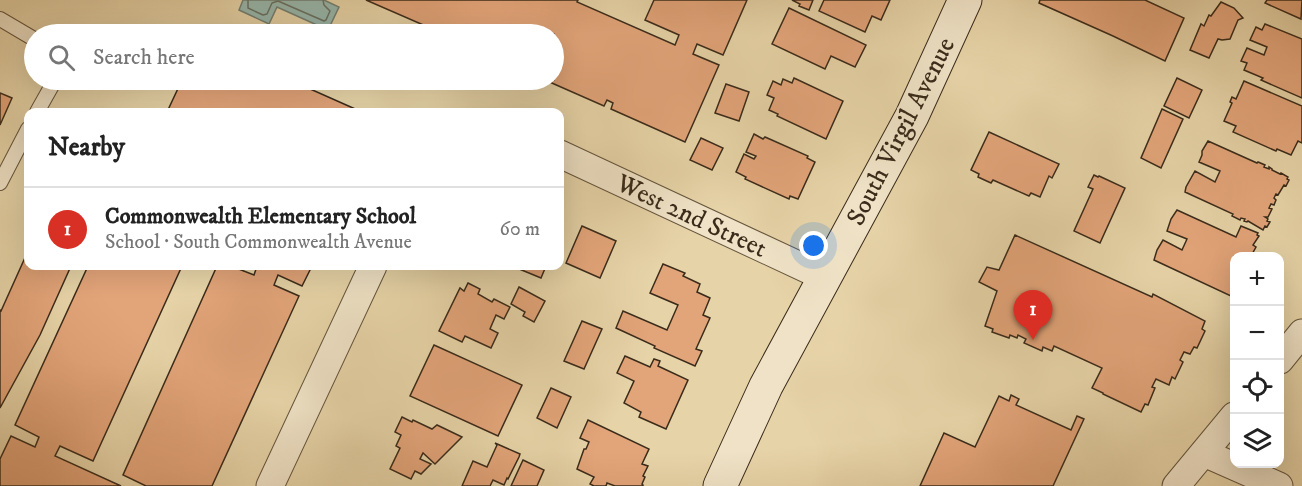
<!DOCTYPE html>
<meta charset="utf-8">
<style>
:root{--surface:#fff;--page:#f2f2f2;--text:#222;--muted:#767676;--line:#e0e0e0;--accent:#d93025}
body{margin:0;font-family:"IM FELL DW Pica",serif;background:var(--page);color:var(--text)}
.controls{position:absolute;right:18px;bottom:18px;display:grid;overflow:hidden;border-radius:12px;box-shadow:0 6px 24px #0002}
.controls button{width:54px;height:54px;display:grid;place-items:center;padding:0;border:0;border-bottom:2px solid var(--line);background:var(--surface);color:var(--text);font:30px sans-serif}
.you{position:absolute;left:814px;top:246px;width:21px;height:21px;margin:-15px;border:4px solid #fff;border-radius:50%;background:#1a73e8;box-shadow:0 0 0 9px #1a73e833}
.badge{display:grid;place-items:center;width:39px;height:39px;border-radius:50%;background:var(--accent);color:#fff;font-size:20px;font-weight:700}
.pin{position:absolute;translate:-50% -50px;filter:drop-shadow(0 2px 3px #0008)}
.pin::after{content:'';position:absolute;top:32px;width:21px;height:18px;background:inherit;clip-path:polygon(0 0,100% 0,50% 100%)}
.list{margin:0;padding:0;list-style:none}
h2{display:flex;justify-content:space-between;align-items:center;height:78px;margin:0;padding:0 24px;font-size:26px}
h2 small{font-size:20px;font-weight:400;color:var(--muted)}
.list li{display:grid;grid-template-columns:39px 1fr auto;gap:18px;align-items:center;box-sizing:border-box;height:84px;padding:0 24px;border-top:2px solid var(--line)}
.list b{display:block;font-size:22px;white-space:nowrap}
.list p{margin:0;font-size:20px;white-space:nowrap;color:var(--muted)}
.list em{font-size:20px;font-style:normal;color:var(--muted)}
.icon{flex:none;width:33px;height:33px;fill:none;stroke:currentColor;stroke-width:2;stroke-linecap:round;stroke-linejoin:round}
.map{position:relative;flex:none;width:1302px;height:486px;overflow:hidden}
.search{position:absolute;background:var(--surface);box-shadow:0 6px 24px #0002;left:24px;top:24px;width:540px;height:66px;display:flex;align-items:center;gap:15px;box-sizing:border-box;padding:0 21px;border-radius:33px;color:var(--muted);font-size:22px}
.panel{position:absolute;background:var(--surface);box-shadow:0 6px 24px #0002;left:24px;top:108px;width:540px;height:162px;border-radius:12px}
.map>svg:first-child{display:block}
.water{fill:#97b7ac;stroke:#727f72;stroke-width:1.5}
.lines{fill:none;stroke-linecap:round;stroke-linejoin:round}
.shore{stroke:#687163;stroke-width:1.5}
.building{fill:#e2a479;stroke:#3a2b1a;stroke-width:1.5}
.lane-casing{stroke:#65553d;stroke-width:16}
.street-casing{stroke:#65553d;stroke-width:29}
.secondary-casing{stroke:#3a2b1a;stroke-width:35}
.lane{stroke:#efe2c6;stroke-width:14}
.street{stroke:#efe2c6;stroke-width:27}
.secondary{stroke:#efe2c6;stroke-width:33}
.labels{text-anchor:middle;stroke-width:4.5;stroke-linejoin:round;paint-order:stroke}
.street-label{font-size:26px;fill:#3a2b1a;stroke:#efe2c6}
</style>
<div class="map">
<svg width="1302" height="486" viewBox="0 0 1302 486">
<rect width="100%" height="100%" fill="#e6d3a7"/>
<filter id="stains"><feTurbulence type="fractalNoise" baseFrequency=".00333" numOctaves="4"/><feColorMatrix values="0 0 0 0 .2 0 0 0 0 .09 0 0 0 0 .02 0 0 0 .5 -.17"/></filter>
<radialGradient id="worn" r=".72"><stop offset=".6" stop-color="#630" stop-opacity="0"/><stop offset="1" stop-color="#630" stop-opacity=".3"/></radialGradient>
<path class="water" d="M243 0H324L339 7 328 30 277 7 269 24 239 10Z"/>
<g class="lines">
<path class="shore" d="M248 0V8L263 15 267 14 272 3 278 1 324 21 326 20 330 11 324 5 323 0"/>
</g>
<g class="building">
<path d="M366 0H578L577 2 675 45 679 35 645 20 654 0H747L723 55 697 44 693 54 719 65 685 142 611 109 613 103 607 100 604 106 545 80H554V34H444Z"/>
<path d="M792 0H813L809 10 799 6 800 4Z"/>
<path d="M824 0H890L881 20 872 16 865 32 819 11Z"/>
<path d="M1040 0H1145L1184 18 1165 61 1113 36 1039 3Z"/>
<path d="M1267 0H1302L1301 19 1265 3Z"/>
<path d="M1221 2 1234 8 1243 18 1238 20 1230 39 1222 40 1218 39 1209 58 1190 50 1201 24 1204 26 1209 15 1211 16Z"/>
<path d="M789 8 866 45 855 67 831 56 825 69 772 44Z"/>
<path d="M1265 24 1302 39V98L1261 80 1263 78 1244 70 1247 63 1241 61 1247 48 1264 55 1267 47 1250 40 1256 27 1262 30Z"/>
<path d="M794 78 843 101 826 139 777 116 778 114 769 110 774 98 767 95 773 81 781 85 783 79 792 83Z"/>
<path d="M1177 78 1202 90 1189 118 1164 106Z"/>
<path d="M182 80H290L362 112H167Z"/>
<path d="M1244 81 1302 106V143L1298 141 1291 155 1277 149 1276 151 1233 132 1236 126 1224 121 1232 103 1230 102 1232 97 1236 99Z"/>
<path d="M726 84 749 92 739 121 715 113Z"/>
<path d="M0 93 12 98 0 125Z"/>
<path d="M1162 109 1183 119 1161 168 1141 158Z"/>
<path d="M989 132 1059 164 1052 178 1049 176 1040 197 1031 193 1029 196 993 180 991 183 978 177 979 174 971 170Z"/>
<path d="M754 134 763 139 765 137 808 156 807 158 815 162 798 199 790 196 789 199 745 179 746 177 736 172 744 154 754 159 756 156 746 152Z"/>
<path d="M701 138 723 148 712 170 690 160Z"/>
<path d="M1208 141 1257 163 1258 162 1265 165 1264 167 1269 169V167L1272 169V170L1280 174 1281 173 1288 177 1287 179 1289 180 1286 186 1284 185 1278 195 1276 194 1274 198 1276 200 1274 205 1271 204 1269 208 1272 209 1268 217H1265L1268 219 1267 221 1270 222 1267 227 1265 226 1263 230 1248 221 1247 222 1244 221 1245 219 1241 218 1240 220 1232 216 1233 214 1185 192 1186 187 1195 171 1215 182 1220 171 1199 162 1202 155V151Z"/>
<path d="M1094 175 1098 177 1099 176 1125 188 1100 243 1074 231 1093 189 1088 187Z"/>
<path d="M1177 210 1236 237 1241 226 1258 233 1257 235 1259 236 1253 245 1256 247 1251 256 1248 255 1247 256H1234V293L1233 297 1154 260 1157 250 1163 240 1182 250 1187 239 1167 231 1171 219Z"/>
<path d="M582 226 616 241 600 278 566 263Z"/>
<path d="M1015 235 1152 297 1153 294 1205 321 1202 329 1205 331 1197 348 1194 347 1190 354 1184 352 1180 360 1183 362 1175 379 1172 377 1169 385 1156 379 1152 387 1155 388 1148 405 1145 404 1141 412 1103 394V393L1092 388 1102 368 1054 346 1052 351 1043 347 1042 351 1024 343 1026 339 1018 335 1017 338 1010 335 1009 338 992 332 993 329 985 326 997 291 979 282 987 267 999 270Z"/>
<path d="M28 251V266H71L40 335 0 408V310L1 311Z"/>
<path d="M663 264 685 273 683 276 700 284 697 292 710 298 703 315 710 318 696 349 702 351 695 366 654 348 655 346 616 328 623 311 667 330 678 305 650 293Z"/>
<path d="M88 266H182L93 461 60 446 55 456 121 486H0V459L11 436 35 447 39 437 15 425Z"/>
<path d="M217 266H231L254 275 257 266H312L302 286 278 275 274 285 299 296 212 486H146L123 475Z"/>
<path d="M512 266H546L541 278Z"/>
<path d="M468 283 480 289 478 294 492 302 494 299 510 307 504 319 496 315 490 329 498 333 491 348 465 336 462 342 439 331 460 288 464 291Z"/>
<path d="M519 287 545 301 534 322 523 316 525 312 511 304Z"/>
<path d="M582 321 602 329 584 369 564 361Z"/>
<path d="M434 345 522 385 498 436 410 396Z"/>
<path d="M625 356 650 367 654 359 660 361 658 366 688 380 666 429 639 417 641 412 624 403 634 381 617 373Z"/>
<path d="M551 388 571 397 557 428 537 418Z"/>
<path d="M1011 395 1019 399 1016 405 1071 430 1077 416 1084 419 1053 486H920L944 433 975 447 999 396 1009 401Z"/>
<path d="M402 417 412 422 413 420 432 429 437 425 462 437 435 464 423 453 420 459 431 464 421 474 415 471 411 479 390 469 400 448 396 446 401 435 395 432Z"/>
<path d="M588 420 649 449 642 464 648 466 643 476 645 477 642 484 643 485V486H615L607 483 606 486H594L590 484 594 477 577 469 584 449H586L589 442 580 438Z"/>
<path d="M495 443 520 454 519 457 508 479 507 478 504 485 493 480 490 486H462L473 461 487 467 497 445Z"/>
<path d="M523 460 544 470 537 486H511Z"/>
</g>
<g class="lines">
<defs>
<g id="lane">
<path d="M0 19 34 39"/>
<path d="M37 112 55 80"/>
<path d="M0 183 28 129"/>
</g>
<g id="street">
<path d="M560 154 824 277"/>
<path d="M1280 360 1302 333"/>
<path d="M1204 453 1279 486"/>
<path d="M270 486 373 266"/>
<path d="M1176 486 1234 416"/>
</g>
<path id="secondary" d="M720 486 766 386 912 116 965 0"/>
</defs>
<use href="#lane" class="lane-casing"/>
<use href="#street" class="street-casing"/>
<use href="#secondary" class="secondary-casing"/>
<use href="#lane" class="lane"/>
<use href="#street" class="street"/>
<use href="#secondary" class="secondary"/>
</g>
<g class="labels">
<g class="street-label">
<text transform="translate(900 131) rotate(-63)" y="9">South Virgil Avenue</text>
<text transform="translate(692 215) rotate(25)" y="9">West 2nd Street</text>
</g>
</g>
<rect width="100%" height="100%" filter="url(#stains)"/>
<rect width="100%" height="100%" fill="url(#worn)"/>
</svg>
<div class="controls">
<button>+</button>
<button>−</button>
<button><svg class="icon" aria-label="locate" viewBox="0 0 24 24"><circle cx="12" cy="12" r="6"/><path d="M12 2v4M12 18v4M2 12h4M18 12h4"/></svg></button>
<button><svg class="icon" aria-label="layers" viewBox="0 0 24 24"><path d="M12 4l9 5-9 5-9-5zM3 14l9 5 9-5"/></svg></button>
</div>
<div class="you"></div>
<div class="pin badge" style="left:1033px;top:340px">1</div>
<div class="search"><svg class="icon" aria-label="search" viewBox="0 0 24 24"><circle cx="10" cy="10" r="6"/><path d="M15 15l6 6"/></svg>Search here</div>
<section class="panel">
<h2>Nearby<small></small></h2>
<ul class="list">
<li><span class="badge">1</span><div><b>Commonwealth Elementary School</b><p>School · South Commonwealth Avenue</p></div><em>60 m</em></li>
</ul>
</section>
</div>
